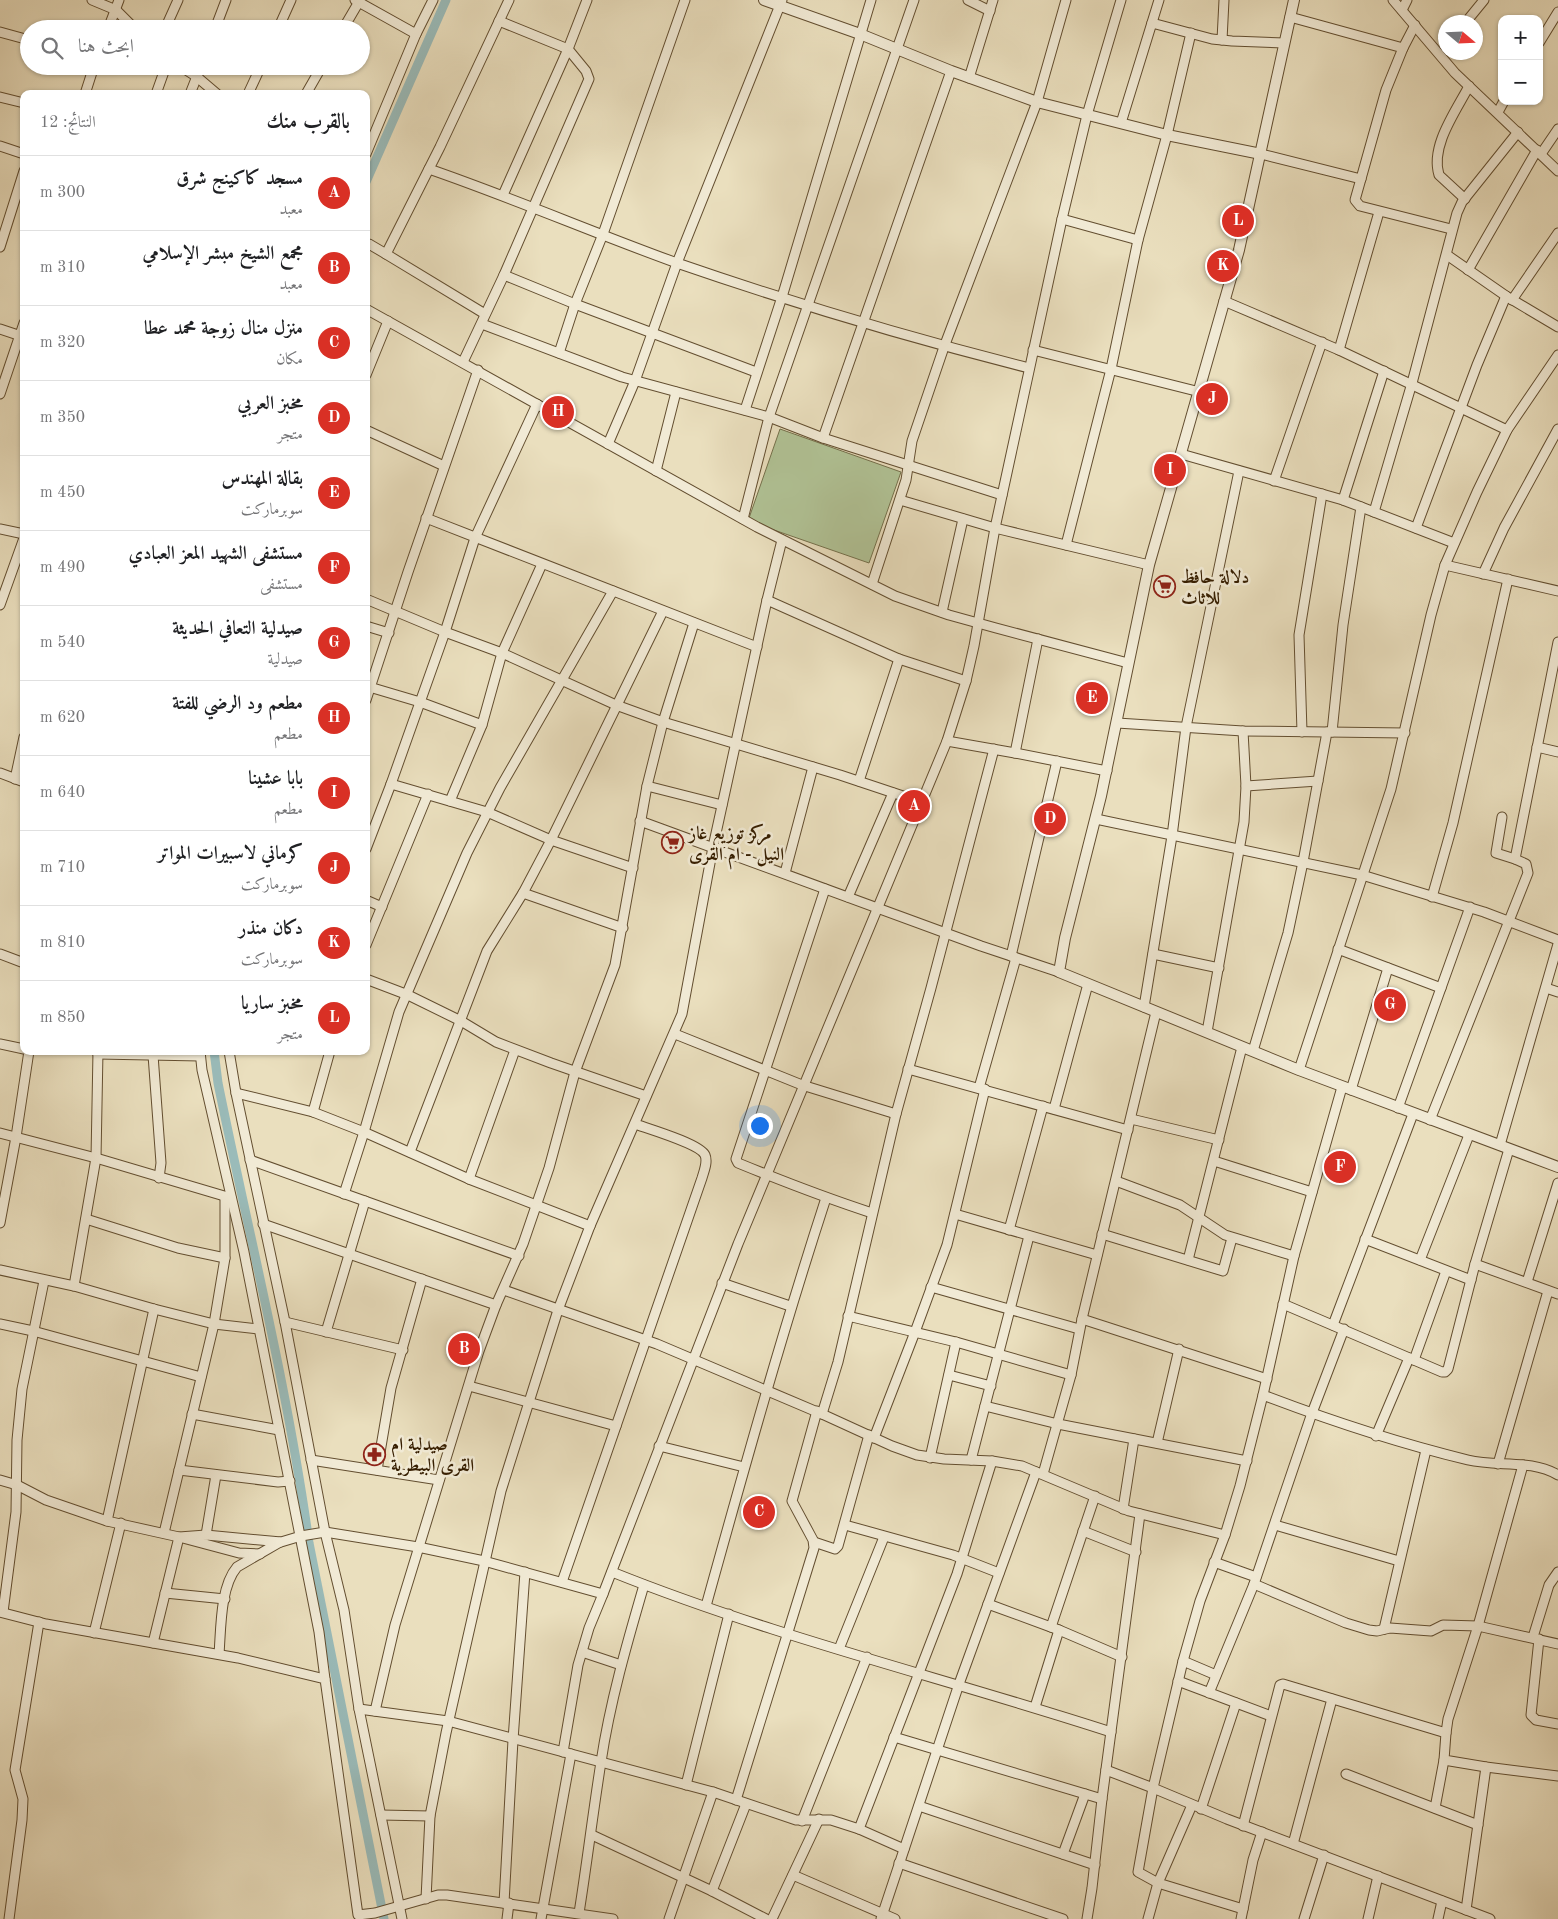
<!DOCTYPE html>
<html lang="ar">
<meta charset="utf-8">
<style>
:root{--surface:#fff;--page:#f6f6f6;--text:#202124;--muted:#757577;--line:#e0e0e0;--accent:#d93025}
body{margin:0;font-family:"Old Standard TT",Amiri,serif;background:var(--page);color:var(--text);direction:rtl}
.controls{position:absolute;right:15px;top:15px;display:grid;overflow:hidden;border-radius:10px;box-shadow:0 1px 4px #0004}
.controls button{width:45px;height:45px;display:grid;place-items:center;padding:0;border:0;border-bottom:1px solid var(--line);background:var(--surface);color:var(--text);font:25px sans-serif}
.compass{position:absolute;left:1438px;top:15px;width:45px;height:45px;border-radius:50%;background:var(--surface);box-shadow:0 1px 4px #0004;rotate:109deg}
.you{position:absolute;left:759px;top:1125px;width:18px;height:18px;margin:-12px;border:4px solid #fff;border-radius:50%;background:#1a73e8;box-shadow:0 0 0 8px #1a73e833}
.badge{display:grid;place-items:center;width:32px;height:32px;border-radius:50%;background:var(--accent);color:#fff;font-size:16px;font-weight:700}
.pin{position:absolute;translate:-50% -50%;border:2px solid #fff;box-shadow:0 1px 5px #0006}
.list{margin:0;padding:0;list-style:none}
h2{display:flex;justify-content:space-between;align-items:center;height:65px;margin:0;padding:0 20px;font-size:21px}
h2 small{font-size:16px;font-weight:400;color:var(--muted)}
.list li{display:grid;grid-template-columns:32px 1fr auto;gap:15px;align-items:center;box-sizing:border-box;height:75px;padding:0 20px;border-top:1px solid var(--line)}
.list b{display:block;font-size:19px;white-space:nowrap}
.list p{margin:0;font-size:16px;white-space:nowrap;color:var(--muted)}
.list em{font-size:16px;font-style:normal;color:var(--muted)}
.icon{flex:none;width:28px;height:28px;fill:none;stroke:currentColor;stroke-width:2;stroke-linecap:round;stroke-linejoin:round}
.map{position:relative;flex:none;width:1558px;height:1919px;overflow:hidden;direction:ltr}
.search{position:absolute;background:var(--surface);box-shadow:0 1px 4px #0004;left:20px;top:20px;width:350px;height:55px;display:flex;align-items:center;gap:12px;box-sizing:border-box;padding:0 18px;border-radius:28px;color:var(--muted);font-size:19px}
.panel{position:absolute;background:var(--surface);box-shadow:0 1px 4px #0004;left:20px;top:90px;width:350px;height:965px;border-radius:10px;direction:rtl}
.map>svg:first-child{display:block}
.green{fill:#b1c396;stroke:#74704b}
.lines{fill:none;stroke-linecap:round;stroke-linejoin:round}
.canal{stroke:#9abbb9;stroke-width:9}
.minor-casing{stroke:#634e30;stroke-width:11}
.tertiary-casing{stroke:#634e30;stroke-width:12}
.minor{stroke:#f1ead5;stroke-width:9}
.tertiary{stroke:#f1ead5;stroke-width:10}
.labels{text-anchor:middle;stroke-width:5;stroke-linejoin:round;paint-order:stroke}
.poi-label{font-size:18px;font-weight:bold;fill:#361e00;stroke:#f1ead5;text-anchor:start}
</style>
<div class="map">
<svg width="1558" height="1919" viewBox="0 0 1558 1919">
<rect width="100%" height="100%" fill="#eadfbe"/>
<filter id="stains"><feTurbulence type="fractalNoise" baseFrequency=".004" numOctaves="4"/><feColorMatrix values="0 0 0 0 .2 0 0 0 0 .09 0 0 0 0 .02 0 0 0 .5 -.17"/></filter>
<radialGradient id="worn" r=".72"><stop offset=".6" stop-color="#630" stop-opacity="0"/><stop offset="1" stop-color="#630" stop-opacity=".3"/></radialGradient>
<path class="green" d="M780 429 901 472 869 563 748 521Z"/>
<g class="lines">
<g class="canal">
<path d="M366 182 446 0"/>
<path d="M214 1051 218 1083C249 1236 288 1388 309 1543L384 1919"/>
</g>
<defs>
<g id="minor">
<path d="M92 0 116 10 135 29"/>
<path d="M355 0 416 34"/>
<path d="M968 0 990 11"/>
<path d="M1393 0 1455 73 1558 171"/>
<path d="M1402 10 1407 0"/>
<path d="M1290 17 1403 48"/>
<path d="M1466 22 1484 0"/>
<path d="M1152 23 1212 39 1232 41 1284 43"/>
<path d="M1415 25 1403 48 1386 90 1355 200 1360 206 1451 229"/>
<path d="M108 29 119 0"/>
<path d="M165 29 178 0"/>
<path d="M215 29 226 0"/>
<path d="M278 29 291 0"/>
<path d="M343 29 360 0"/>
<path d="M0 32 29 40"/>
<path d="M1222 40 1224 0"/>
<path d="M1539 43 1558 12"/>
<path d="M180 66 197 77 217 94"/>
<path d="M969 78 993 0"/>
<path d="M85 94 94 66"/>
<path d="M156 94 166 66"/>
<path d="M190 94 201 66"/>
<path d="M248 94 261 66"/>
<path d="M306 94 322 66"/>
<path d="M0 97 24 103"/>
<path d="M1498 112 1504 101"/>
<path d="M1121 123 1159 0"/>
<path d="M0 146 24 154"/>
<path d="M366 154 416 34 433 0"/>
<path d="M1261 154 1361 179"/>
<path d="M1541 154 1558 129"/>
<path d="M429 169C513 198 594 233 677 263 793 303 910 338 1029 368"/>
<path d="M503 195 568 49 587 0"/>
<path d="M1465 199 1439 175C1430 146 1456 111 1469 86"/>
<path d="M1062 219 1138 240"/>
<path d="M366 245 369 244 386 254 485 314"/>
<path d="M0 247 24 171"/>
<path d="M386 254 440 147 509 0"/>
<path d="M1447 255 1506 296 1558 327"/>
<path d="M1468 270 1537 150"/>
<path d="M504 275 575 304 756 372"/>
<path d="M1512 300 1558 233"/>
<path d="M1224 301 1339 350 1507 430"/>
<path d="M366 309 757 527 895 596 949 615 996 628 1128 663"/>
<path d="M482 324 622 377 769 417 823 438 1002 495"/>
<path d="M0 329 24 337"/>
<path d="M1033 350 1200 392"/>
<path d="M1339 350 1379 212"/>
<path d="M559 353 575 304 603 234 685 0"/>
<path d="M463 362 504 275 589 79 586 71 568 49 499 21"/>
<path d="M366 375 388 321"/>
<path d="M0 394 24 323"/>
<path d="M745 410 782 297 871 0"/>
<path d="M366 430 444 466"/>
<path d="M823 438 951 71"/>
<path d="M608 444 635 381 677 263 782 0"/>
<path d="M1181 454 1343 500 1454 543"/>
<path d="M656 471 676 392"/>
<path d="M1274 481 1322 342"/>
<path d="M900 500 995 528 1149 565"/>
<path d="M1343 500 1384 371"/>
<path d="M1374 512 1412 383 1457 213 1462 202 1518 132"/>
<path d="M426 518 757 647"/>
<path d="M743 519 769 417 914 0"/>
<path d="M1416 528 1477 365 1506 296"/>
<path d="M0 529 24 534"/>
<path d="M1066 545 1111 369 1138 240 1167 135 1191 33"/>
<path d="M1445 565 1558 591"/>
<path d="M1483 574 1504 528 1558 429"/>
<path d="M872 584 906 480 912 441 944 347 1037 102 1066 0"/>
<path d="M366 599 445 632 502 653 616 705 663 722 840 775 921 802"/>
<path d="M767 600 899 659 966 681"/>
<path d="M0 605 24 538"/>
<path d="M942 612 963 519"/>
<path d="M366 626 389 633"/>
<path d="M366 686 420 702 482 725"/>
<path d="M366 700 408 572 478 370"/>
<path d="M1117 723 1243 731 1405 733"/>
<path d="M1302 732 1299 635 1322 494"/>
<path d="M1332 732 1343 625 1361 507"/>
<path d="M947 741 1015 753 1107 771"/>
<path d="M1537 747 1558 752"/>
<path d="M1015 753 1038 639"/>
<path d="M0 773 24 782"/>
<path d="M15 779 24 737"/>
<path d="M859 781 899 659"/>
<path d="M391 784 487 812 551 840 633 868"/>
<path d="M647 786 722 805"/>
<path d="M1246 786 1318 781"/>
<path d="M450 801 482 725 502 653 542 564"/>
<path d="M1502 817 1496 853 1515 859"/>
<path d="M1096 819 1362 875 1484 912 1558 940"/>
<path d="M640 821 981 946 1059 972"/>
<path d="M366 849 391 784 445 632 475 538 537 404"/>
<path d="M785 873 813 767"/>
<path d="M825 889 736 1159 738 1163C782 1181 826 1198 872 1213"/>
<path d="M523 893 623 928"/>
<path d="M848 897 893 793"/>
<path d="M1432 897 1453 823 1508 579"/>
<path d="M366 900 382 907"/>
<path d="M366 945 428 794"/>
<path d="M1338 949 1441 988"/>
<path d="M0 954 24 963"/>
<path d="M1153 954 1219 968"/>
<path d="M1011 956 1057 761"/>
<path d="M366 979 408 995 461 1021 496 1042 551 1063 646 1096"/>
<path d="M1546 988 1558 992"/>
<path d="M1144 1007 1172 836 1186 727 1239 471"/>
<path d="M1207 1032 1244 822 1246 786 1243 731"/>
<path d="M675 1034 802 1085 896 1114"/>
<path d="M0 1044 24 1049"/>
<path d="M200 1051 202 1070 244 1252 319 1632 325 1679"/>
<path d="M229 1051 236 1093 285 1322 325 1532 344 1610 359 1709 402 1919"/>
<path d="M1253 1051 1288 933 1303 862 1327 732"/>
<path d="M98 1054 200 1056"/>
<path d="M153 1055 161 1163 159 1178"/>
<path d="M908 1069 1128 1130"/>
<path d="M1299 1070 1391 789 1431 615 1445 565 1477 492 1507 430 1558 355"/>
<path d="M1342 1087 1294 1256 1263 1395 1240 1486 1225 1535 1200 1601 1183 1661 1153 1788 1227 1819 1490 1919"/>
<path d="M979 1088 1016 958"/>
<path d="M1351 1090 1388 968"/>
<path d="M236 1093 313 1112 364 1132 469 1179 590 1226"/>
<path d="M1398 1108 1470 907"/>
<path d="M1054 1109 1088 984"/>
<path d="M313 1112 330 1051"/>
<path d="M1131 1119 1219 1140"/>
<path d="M1430 1120 1528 873 1526 864 1515 859 1558 642"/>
<path d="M0 1133 96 1158 231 1198"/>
<path d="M1500 1145 1558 944"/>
<path d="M410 1152 487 951 523 893 551 840 663 611"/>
<path d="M250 1160 519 1256"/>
<path d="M1214 1161 1312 1192"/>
<path d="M469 1179 515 1050"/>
<path d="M1116 1181 1180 1205 1225 1235 1294 1256"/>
<path d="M344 1194 364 1132 399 1012 467 853 500 788 613 591"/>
<path d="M955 1214 1097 1255"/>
<path d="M86 1219 178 1248 225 1258"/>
<path d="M0 1223 16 1137 29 1051"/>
<path d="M263 1224 496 1305"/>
<path d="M1009 1230 1043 1106"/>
<path d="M1102 1234 1223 1271 1232 1238"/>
<path d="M1365 1239 1471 1280"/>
<path d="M1188 1260 1242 1047"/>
<path d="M1420 1260 1469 1135"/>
<path d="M1475 1264 1558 1294"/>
<path d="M0 1270 74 1286 154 1309 214 1324 259 1329"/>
<path d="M1527 1282 1558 1183"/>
<path d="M722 1283 790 1306"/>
<path d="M74 1286 96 1158 98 1051"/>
<path d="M931 1287 1079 1329"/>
<path d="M504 1290 657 1344 822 1414 892 1446 917 1455 944 1459 992 1461 1022 1466 1129 1511 1225 1535"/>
<path d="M1283 1304 1442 1372H1445L1448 1369 1475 1264 1509 1149"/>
<path d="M848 1316 956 1342 1071 1375"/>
<path d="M1082 1319 1267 1379"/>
<path d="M285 1322 403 1350"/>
<path d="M0 1324 33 1331 201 1377"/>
<path d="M1333 1325 1413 1114"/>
<path d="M326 1332 365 1201"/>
<path d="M1414 1360 1446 1271"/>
<path d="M949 1375 991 1386"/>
<path d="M469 1386 616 1426"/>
<path d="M1263 1395C1331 1421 1398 1443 1468 1460 1498 1467 1531 1459 1558 1475"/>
<path d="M985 1406 1058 1424 1247 1461"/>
<path d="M192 1414 279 1430"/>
<path d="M822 1414 838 1362 896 1114 931 988 994 749"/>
<path d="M1376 1436 1409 1358"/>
<path d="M874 1438 915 1332 947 1245 985 1089"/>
<path d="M1157 1443 1179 1349"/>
<path d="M659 1446 744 1467"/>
<path d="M930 1458 956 1342"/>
<path d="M311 1460 439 1480"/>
<path d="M971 1460 1029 1236"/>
<path d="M1498 1464 1548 1291"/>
<path d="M179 1470 278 1482 290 1481"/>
<path d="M377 1470 391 1388 422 1279"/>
<path d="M1043 1474 1071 1375 1082 1319 1156 1012"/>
<path d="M0 1480 17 1485 46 1500 107 1521 179 1537 206 1535 281 1542 301 1536 325 1532 418 1547 484 1561 603 1594 738 1244 947 741 966 681 974 646 995 528 1062 219 1087 115 1121 0"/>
<path d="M1123 1509 1134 1439"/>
<path d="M107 1521 154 1309"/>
<path d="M845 1525 953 1555 999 1573"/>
<path d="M1275 1525 1399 1561"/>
<path d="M1083 1531 1136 1552"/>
<path d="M164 1533 214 1324 225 1258V1198"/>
<path d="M206 1535 216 1475"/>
<path d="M814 1542 835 1549 838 1546 869 1435"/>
<path d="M1214 1562 1256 1577"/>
<path d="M612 1572C774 1637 945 1678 1111 1732"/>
<path d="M562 1582 702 1178C704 1171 708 1162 705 1155 700 1144 649 1129 635 1124"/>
<path d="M1254 1584 1346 1623 1369 1630 1377 1631 1390 1628 1431 1631 1443 1625 1478 1626 1558 1644"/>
<path d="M165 1593 225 1599"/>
<path d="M988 1604 1059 1630 1122 1657"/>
<path d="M706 1606C744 1469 782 1333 826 1198"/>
<path d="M0 1612 46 1624 238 1658 325 1679 358 1915 375 1913 438 1895H447L613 1919"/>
<path d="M3 1612 16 1512 17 1440 22 1389 44 1281"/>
<path d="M1051 1627 1095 1496"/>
<path d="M1384 1629 1426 1450"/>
<path d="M94 1633 121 1523"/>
<path d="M1533 1637 1549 1585 1558 1572"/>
<path d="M1539 1639 1531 1715 1536 1720 1558 1724"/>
<path d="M153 1643 179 1537 239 1553 260 1554"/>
<path d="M839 1649 884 1537"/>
<path d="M582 1652 621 1665"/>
<path d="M219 1654C221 1629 220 1587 237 1567L280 1542"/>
<path d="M1183 1661 1216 1675"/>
<path d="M1178 1681 1271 1716"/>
<path d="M1209 1693 1254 1584 1312 1413 1344 1329"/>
<path d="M1035 1707 1059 1630"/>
<path d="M359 1709 448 1721 713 1792 796 1820H831L859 1829 904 1849"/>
<path d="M375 1711 395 1625 479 1351 496 1305 523 1244 549 1168 575 1072 615 965 647 786 663 722 694 623"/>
<path d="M1446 1733 1444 1760 1486 1767 1558 1776"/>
<path d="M894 1737 1102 1799"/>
<path d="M563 1752 578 1665 589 1628 603 1594"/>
<path d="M1106 1770 1153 1788 1138 1872 1158 1883 1243 1909"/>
<path d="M1346 1774 1478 1825"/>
<path d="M686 1785 729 1614"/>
<path d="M736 1800 814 1548 813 1540 792 1501 817 1411"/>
<path d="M919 1806 1095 1865"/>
<path d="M1435 1808 1444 1760"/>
<path d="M1201 1809 1236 1703"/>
<path d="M381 1815 430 1816"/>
<path d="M802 1821 867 1657"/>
<path d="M1243 1826 1280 1685 1283 1684 1446 1733 1448 1719 1478 1626 1523 1465"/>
<path d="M859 1829 957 1574 992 1461"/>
<path d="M592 1835 712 1891 766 1919"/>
<path d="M1293 1844 1332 1699"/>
<path d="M1063 1854 1085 1794"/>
<path d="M899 1863 1063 1919"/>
<path d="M793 1875 895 1919"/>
<path d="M712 1891 746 1804"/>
<path d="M426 1899 430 1816 446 1733 501 1491 558 1310 590 1226 682 1014 713 847 767 600 782 540"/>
<path d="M504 1903 513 1740 525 1572"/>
<path d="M1466 1910 1486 1767"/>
<path d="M579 1913C587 1863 593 1812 601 1762 610 1702 627 1643 644 1585"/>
<path d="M9 1919 22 1820 23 1799 15 1770 39 1622"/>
<path d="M507 1919 509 1903"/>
<path d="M541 1919 571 1754"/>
<path d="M669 1919 713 1792"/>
<path d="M772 1919 819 1819"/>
<path d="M881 1919 959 1684 1036 1472"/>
<path d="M1087 1919 1092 1888 1102 1799 1140 1514"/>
<path d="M1148 1919 1158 1883 1192 1805"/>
<path d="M1241 1919 1253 1860 1262 1832"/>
<path d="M1304 1919 1324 1855"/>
<path d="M1368 1919 1378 1876"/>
<path d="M1438 1919 1442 1901"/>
</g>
<g id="tertiary">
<path d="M764 0 860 34 951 71 1037 102 1167 135 1261 154"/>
<path d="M1294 0 1239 250 1149 565 1101 796 1065 938 1059 972 1299 1070 1558 1167"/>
</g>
</defs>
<use href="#minor" class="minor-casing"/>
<use href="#tertiary" class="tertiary-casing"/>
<use href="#minor" class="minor"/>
<use href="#tertiary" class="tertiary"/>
</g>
<defs>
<symbol id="supermarket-ring" viewBox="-11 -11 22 22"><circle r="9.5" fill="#f1ead5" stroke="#8f2418" stroke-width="1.5"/><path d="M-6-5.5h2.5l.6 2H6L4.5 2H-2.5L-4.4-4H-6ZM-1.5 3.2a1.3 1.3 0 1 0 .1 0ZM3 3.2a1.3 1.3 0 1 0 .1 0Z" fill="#8f2418"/></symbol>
<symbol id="pharmacy-ring" viewBox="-11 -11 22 22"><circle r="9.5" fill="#f1ead5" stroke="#8f2418" stroke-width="1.5"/><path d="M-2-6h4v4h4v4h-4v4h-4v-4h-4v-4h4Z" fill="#8f2418"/></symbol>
</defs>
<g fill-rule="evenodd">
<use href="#supermarket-ring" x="1152" y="574" width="25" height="25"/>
<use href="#supermarket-ring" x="660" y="830" width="25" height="25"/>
<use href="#pharmacy-ring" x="362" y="1442" width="25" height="25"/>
</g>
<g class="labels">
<g class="poi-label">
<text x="1181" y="583">دلالة حافظ<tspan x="1181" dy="21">للاثاث</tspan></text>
<text x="689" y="839">مركز توزيع غاز<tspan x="689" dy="21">النيل - ام القرى</tspan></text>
<text x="391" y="1450">صيدلية ام<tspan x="391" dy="21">القرى البيطرية</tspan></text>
</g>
</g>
<rect width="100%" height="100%" filter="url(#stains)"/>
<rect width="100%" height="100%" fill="url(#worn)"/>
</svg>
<div class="controls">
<button>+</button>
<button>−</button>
</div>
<svg class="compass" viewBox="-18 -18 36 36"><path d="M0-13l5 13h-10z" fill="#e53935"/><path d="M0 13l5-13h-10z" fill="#757577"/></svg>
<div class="you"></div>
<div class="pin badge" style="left:914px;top:806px">A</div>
<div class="pin badge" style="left:464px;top:1349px">B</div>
<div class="pin badge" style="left:759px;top:1512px">C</div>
<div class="pin badge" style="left:1050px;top:819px">D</div>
<div class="pin badge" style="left:1092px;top:698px">E</div>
<div class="pin badge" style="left:1340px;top:1167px">F</div>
<div class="pin badge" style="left:1390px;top:1005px">G</div>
<div class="pin badge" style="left:558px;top:412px">H</div>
<div class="pin badge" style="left:1170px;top:470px">I</div>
<div class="pin badge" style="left:1212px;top:399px">J</div>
<div class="pin badge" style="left:1223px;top:266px">K</div>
<div class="pin badge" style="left:1238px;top:221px">L</div>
<div class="search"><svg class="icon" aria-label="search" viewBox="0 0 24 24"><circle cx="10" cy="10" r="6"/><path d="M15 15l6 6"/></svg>ابحث هنا</div>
<section class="panel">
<h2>بالقرب منك<small>النتائج: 12</small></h2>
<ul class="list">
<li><span class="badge">A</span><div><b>مسجد كاكينج شرق</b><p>معبد</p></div><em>300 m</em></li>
<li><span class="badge">B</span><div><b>مجمع الشيخ مبشر الإسلامي</b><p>معبد</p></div><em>310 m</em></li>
<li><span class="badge">C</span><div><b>منزل منال زوجة محمد عطا</b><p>مكان</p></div><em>320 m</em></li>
<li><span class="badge">D</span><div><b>مخبز العربي</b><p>متجر</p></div><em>350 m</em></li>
<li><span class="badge">E</span><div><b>بقالة المهندس</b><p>سوبرماركت</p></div><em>450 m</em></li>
<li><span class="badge">F</span><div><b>مستشفى الشهيد المعز العبادي</b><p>مستشفى</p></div><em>490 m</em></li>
<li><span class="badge">G</span><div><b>صيدلية التعافي الحديثة</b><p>صيدلية</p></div><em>540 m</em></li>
<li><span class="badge">H</span><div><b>مطعم ود الرضي للفتة</b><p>مطعم</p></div><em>620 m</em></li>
<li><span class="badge">I</span><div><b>بابا عشينا</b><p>مطعم</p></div><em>640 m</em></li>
<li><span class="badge">J</span><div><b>كرماني لاسبيرات المواتر</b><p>سوبرماركت</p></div><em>710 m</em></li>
<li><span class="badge">K</span><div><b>دكان منذر</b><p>سوبرماركت</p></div><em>810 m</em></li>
<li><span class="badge">L</span><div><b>مخبز ساريا</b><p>متجر</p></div><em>850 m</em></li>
</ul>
</section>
</div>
